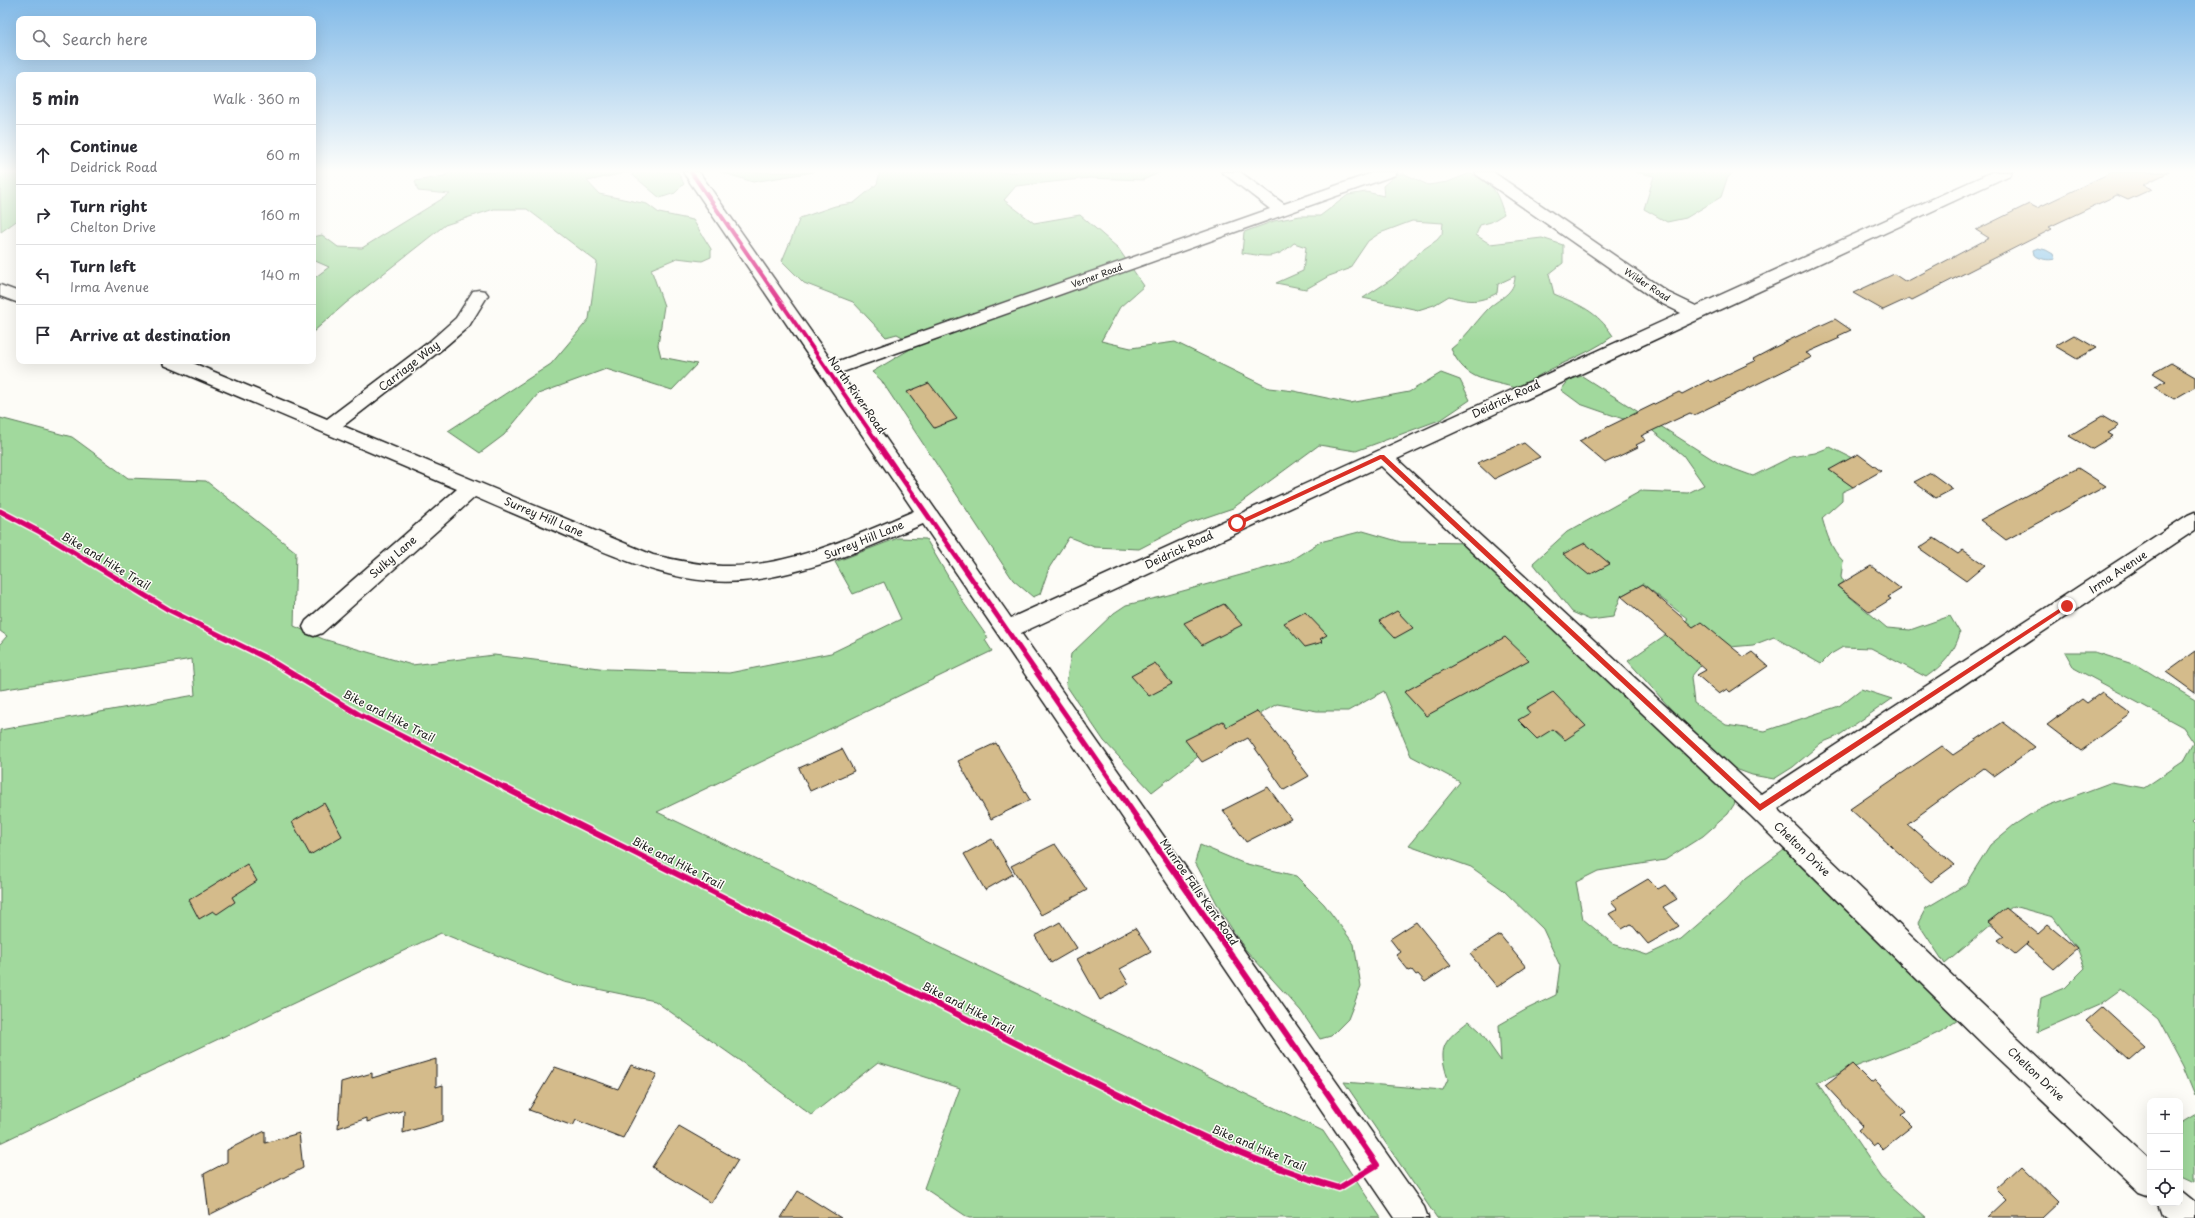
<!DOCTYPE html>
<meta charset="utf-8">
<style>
:root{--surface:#fff;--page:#f2f2f3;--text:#2b2b33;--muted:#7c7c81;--line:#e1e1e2}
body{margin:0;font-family:"Playpen Sans",sans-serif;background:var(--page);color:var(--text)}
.controls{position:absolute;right:12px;bottom:12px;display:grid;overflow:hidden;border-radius:8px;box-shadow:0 4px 16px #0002}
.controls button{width:36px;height:36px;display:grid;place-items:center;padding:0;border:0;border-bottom:1px solid var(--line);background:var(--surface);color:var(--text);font:20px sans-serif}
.stop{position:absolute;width:12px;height:12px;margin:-9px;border:3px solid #d93025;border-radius:50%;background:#fff}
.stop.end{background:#d93025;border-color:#fff;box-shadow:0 1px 4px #0008}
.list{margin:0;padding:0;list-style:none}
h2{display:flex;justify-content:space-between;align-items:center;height:52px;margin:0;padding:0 16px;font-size:17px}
h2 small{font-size:13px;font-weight:400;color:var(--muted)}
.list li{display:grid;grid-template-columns:26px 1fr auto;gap:12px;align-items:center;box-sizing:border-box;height:60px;padding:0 16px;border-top:1px solid var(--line)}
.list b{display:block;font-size:15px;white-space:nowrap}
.list p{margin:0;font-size:13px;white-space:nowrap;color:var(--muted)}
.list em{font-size:13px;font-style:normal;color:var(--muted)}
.icon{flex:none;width:22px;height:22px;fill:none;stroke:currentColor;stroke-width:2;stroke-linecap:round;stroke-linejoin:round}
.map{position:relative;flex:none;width:2195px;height:1218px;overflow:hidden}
.search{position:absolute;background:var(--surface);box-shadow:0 4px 16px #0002;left:16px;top:16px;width:300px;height:44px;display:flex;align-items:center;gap:10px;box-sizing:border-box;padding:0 14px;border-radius:8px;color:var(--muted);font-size:15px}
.panel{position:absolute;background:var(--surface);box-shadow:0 4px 16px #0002;left:16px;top:72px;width:300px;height:292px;border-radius:8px}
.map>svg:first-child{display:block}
.green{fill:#a1d99d;stroke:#5e7a5c}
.water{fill:#89c4e9;stroke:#5d8197}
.building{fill:#d4bb8b;stroke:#1c1c1c}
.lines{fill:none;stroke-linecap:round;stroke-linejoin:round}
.minor-casing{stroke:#1c1c1c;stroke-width:3}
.minor{fill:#fdfcf7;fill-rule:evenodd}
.cycleway-far2-casing{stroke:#fdfcf7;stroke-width:6}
.cycleway-far1-casing{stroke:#fdfcf7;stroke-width:8}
.cycleway-casing{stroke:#fdfcf7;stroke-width:9}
.cycleway-far2{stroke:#d6006c;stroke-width:4}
.cycleway-far1{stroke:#d6006c;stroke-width:5}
.cycleway{stroke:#d6006c;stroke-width:6}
.route{fill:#d93025}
.labels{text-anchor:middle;stroke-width:3;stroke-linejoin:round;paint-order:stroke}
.far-street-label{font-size:9px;fill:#1c1c1c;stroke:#fdfcf7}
.street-label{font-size:11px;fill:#1c1c1c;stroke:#fdfcf7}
</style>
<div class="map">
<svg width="2195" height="1218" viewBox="0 0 2195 1218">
<rect width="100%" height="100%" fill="#fdfcf7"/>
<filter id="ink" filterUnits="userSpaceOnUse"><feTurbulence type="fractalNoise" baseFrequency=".025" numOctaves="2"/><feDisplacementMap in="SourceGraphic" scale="8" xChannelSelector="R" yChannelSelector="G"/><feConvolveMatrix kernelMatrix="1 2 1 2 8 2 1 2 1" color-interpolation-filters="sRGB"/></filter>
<g filter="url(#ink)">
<g class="green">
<path d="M0 172H19V219L1 232Z"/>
<path d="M449 172H678L684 184 675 193 660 198 629 172 587 181 599 194 647 204 659 213 693 220 711 249V257L702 261 677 258 651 269 664 306 658 345 661 357 697 364 672 390 606 369 538 394 504 435 480 453 448 431 551 364 589 319 597 262 527 209H494L445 225 346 303 313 332V279L329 267 313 260V237L322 235 338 247 362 248 450 194 418 191 415 181 444 176Z"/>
<path d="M721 172H813L753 182Z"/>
<path d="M880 172H1161L1143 180 1089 178 1016 186 1004 200 1034 223 1080 215 1118 248 1144 286 1120 307 1101 341 1131 348 1175 342 1269 388 1294 391 1350 403 1409 392 1441 373 1460 380 1470 400 1442 419 1356 451 1319 445 1233 508 1189 523 1139 549 1094 547 1069 537 1049 568 1040 594 1033 597 1013 580 881 380 872 372 917 345 897 334 886 337 853 302 804 283 782 261 800 218 835 206 854 203 877 184Z"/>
<path d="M1635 172H1733L1727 179 1721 197 1686 218 1667 222 1644 209 1654 176Z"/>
<path d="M1470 173C1493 184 1496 189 1504 214L1491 222 1480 225 1476 235 1490 244 1542 238 1563 245V263L1549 274 1554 294C1580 305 1597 311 1613 336 1584 358 1547 366 1519 389 1488 379 1467 383 1451 349 1466 337 1474 324 1487 310 1498 298 1515 295 1515 276L1498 284 1497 293C1479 303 1469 302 1449 296L1434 305 1418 310 1363 298 1392 279 1421 251 1437 240 1442 234 1443 223 1412 221 1380 233 1368 241 1349 269 1329 276 1306 289 1276 283 1303 271 1306 247 1294 243C1274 261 1267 256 1242 253L1244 232 1274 221 1300 216H1320L1348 195 1366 192 1384 196 1383 186 1397 174H1405L1428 185 1448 182Z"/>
<path d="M1582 376 1720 464 1753 476 1791 457 1815 453 1830 447 1852 458 1830 470 1853 487 1842 492V500L1822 518C1827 535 1831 549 1843 561L1841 577 1843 582 1837 586 1887 628 1910 630 1950 616 1960 633C1954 654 1943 665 1926 677L1871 648 1843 647 1831 654 1821 664 1774 637 1753 645 1730 647 1701 665 1691 677 1694 703 1726 725 1765 731 1839 706 1861 689 1892 699 1838 736 1821 743 1793 767 1774 779 1752 775 1733 768 1670 708 1628 661 1688 619 1643 584 1621 596 1613 617 1590 620 1572 612 1533 563 1567 532 1641 491 1688 493 1704 485 1683 455 1649 428 1580 404 1561 390 1569 380Z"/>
<path d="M0 418 72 437 128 478 206 481 296 552 294 626 323 639 412 665 494 655 607 669 729 673 831 653 901 619 884 582 853 594 835 562 898 538 926 539 963 602 988 638 985 640 992 651 657 812 1323 1131 1381 1218H969L924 1188 960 1088 878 1062 811 1115 750 1068 655 1001 564 982 441 933 0 1143V730L195 695 192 659 0 690V644L7 636 0 631Z"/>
<path d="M1363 531 1401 542 1475 543 1742 792 1728 814 1703 836 1665 860 1598 871 1576 882 1583 919 1613 944 1647 955 1681 939 1726 900 1746 878 1795 842 1970 1012 1940 1032 1921 1041 1817 1082 1882 1178 1927 1218H1437L1344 1082 1443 1090 1448 1079C1437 1046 1444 1041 1469 1021L1480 1031 1501 1061 1499 1025 1527 1009 1556 995 1560 966 1543 929 1502 889 1471 867 1409 845 1460 782 1411 756 1384 691 1348 711H1317L1277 704 1236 727 1152 792 1104 741 1066 685 1071 654 1114 613 1126 605 1161 597 1288 562 1320 542Z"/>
<path d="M2065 652H2095L2139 666 2195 700V819L2192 822 2195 825V1095L2183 1066 2158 1019 2121 989 2099 1005 2037 1032 2041 998 2065 988 2085 968 2077 949 2053 917 2013 906 1945 964 1918 923 1926 908 1965 885 1990 845 2014 825 2037 810 2112 782 2144 788 2184 761 2194 743 2183 727 2074 668Z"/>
<path d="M1200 845 1243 863 1296 876 1324 904 1354 944 1361 986 1348 1019 1331 1036 1320 1039 1301 1011 1245 949 1223 915 1195 862Z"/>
<path d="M2195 1114V1182L2180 1175V1123Z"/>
</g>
<path class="water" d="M2038 248 2046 250 2053 254 2055 259C2047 261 2041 259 2034 255L2033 250Z"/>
<g class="building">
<path d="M2112 172H2169L2143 185 2152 189 2128 200 2117 195 2049 227 2052 229 1912 300 1909 298 1883 310 1853 293 1894 274 1906 282 1989 238 1976 230 2029 204 2037 208Z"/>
<path d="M1835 319 1851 330 1838 336 1840 338 1806 353 1812 357 1694 415 1690 413 1641 436 1646 440 1636 445 1638 447 1605 463 1579 441 1679 392 1682 394 1709 380 1711 382 1755 361 1753 359 1785 342Z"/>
<path d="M2074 335 2096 348 2077 359 2055 346Z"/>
<path d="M2171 363 2195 377V387L2174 399 2154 387 2166 381 2153 373Z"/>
<path d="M929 383 957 419 934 428 907 392Z"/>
<path d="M2102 416 2119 426 2108 433 2113 436 2091 449 2069 436Z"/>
<path d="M1524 443 1540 457 1494 479 1477 463Z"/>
<path d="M1858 454 1881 471 1853 487 1829 470Z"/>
<path d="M2078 468 2106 486 2006 540 1980 520Z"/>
<path d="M1931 473 1953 489 1936 498 1914 482Z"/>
<path d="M1934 538 1958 554 1963 550 1985 565 1966 581 1919 548Z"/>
<path d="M1585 543 1610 564 1589 575 1563 554Z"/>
<path d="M1871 566 1901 589 1888 597 1891 599 1870 612 1837 586Z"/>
<path d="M1643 584 1693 627 1701 622 1744 657 1752 652 1768 666 1730 692 1727 689 1719 694 1697 675 1706 670 1621 596Z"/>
<path d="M1224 604 1242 625 1202 645 1184 623Z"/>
<path d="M1397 611 1413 628 1395 638 1379 621Z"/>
<path d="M1305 612 1327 635 1320 639 1323 642 1305 647 1284 623Z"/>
<path d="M1505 637 1529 660 1426 716 1404 692Z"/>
<path d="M2195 651V693L2166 672Z"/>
<path d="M1155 663 1172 684 1149 696 1131 676Z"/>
<path d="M1553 692 1586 726 1565 740 1553 729 1537 739 1518 720 1530 713 1526 708Z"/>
<path d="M2102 692 2131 714 2081 751 2047 725 2082 699 2087 703Z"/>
<path d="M1257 711 1269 724 1309 776 1284 790 1248 738 1202 762 1185 740 1223 721 1227 727Z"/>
<path d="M2003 722 2035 747 1994 776 1984 768 1907 824 1954 865 1931 882 1850 809 1942 746 1953 755Z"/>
<path d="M996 743 1030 800 991 819 958 761Z"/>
<path d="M842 749 854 771 810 791 799 768Z"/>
<path d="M1268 787 1291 819 1246 842 1223 810Z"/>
<path d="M324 803 342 836 310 855 292 822Z"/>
<path d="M992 839 1013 874 985 890 964 854Z"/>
<path d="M1055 844 1087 890 1041 915 1011 866Z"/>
<path d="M247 864 257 881 232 897 235 902 217 914 213 911 199 919 189 900Z"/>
<path d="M1648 879 1658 889 1665 885 1677 899 1663 907 1679 926 1648 944 1631 924 1622 929 1609 914 1618 909 1611 901Z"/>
<path d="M2006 908 2038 934 2048 925 2077 949 2054 969 2026 945 2029 942 2015 954 1998 940 2004 936 1988 922Z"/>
<path d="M1060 922 1077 948 1051 963 1035 936Z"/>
<path d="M1416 922 1451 965 1425 982 1418 974 1416 975 1412 970 1409 971 1396 955 1400 952 1390 939Z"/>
<path d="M1135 928 1151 952 1120 969 1129 984 1100 1000 1077 959Z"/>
<path d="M1500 935 1526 967 1497 987 1470 954Z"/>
<path d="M2102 1007 2145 1046 2129 1060 2086 1021Z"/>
<path d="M436 1059V1087L443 1085V1121L403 1133 404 1110 367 1122V1118L338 1128 341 1082 372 1073V1078Z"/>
<path d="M1852 1064 1871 1083 1875 1080 1906 1112 1901 1115 1912 1126 1883 1149 1877 1143 1873 1146 1858 1130 1863 1126 1825 1085Z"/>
<path d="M631 1065 657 1074 623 1138 576 1120 573 1126 529 1110 555 1067 618 1089Z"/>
<path d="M679 1126 738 1160 711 1203 652 1167Z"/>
<path d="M265 1131V1143L299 1133 303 1168 209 1215 204 1174 227 1162V1150Z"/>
<path d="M2021 1166 2058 1202 2041 1218H1988L2007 1200 1996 1189Z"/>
<path d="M798 1191 841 1218H781Z"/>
</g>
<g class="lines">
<defs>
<g id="minor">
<path d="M683 172H699L833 363 1270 209 1222 172H1240L1284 204 1375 172H1397L1395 175 840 373 1011 618 1681 313 1657 301 1477 175 1475 172H1493L1669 293 1696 306 1992 172H2012L2010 175 1397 459 1761 794 2188 515 2195 512V530L1778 809 2005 1026 2150 1160V1196L2139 1192 1985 1046 1751 816 1381 466 1021 633 1424 1207 1428 1218H1395L923 524C870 547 816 570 759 579 692 590 638 566 578 541 544 526 509 512 475 497L322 633 314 636 306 633 303 627 306 621 457 489 164 365 162 361H188L327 419 429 342 456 318 473 291 479 290 485 291 488 295 469 326 441 350 343 426 653 555C676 560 699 565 722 566 789 568 854 536 914 511Z"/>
<path d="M0 285 19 292V303L0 296Z"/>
<path d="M2180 1190 2195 1202V1218H2168L2163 1214 2159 1203H2180Z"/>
</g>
</defs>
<use href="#minor" class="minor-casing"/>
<use href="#minor" class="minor"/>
<defs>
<path id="cycleway-far2" d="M691 172 880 446"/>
<g id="cycleway-far1">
<path d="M879 445 1117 789"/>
<path d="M0 511 40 532 169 610 268 659 360 715 507 789"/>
</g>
<path id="cycleway" d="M505 788 1189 1130C1238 1153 1287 1173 1339 1188L1377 1165 1116 788"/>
</defs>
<use href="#cycleway-far2" class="cycleway-far2-casing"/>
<use href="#cycleway-far1" class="cycleway-far1-casing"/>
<use href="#cycleway" class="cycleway-casing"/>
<use href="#cycleway-far2" class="cycleway-far2"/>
<use href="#cycleway-far1" class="cycleway-far1"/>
<use href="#cycleway" class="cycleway"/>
</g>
</g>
<linearGradient id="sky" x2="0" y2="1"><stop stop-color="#82bae8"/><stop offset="0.5" stop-color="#fefefb"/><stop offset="1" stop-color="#fefefb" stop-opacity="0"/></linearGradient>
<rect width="2195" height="342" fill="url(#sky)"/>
<path class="route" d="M1380 455H1384L1760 804 2065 605 2070 606 1760 811 1381 459 1239 525 1234 523Z"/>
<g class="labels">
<g class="far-street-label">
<text transform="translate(1097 276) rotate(-20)" y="3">Verner Road</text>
<text transform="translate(1647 285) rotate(33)" y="3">Wilder Road</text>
</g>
<g class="street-label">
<text transform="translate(409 366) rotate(-38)" y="4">Carriage Way</text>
<text transform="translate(857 395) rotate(55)" y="4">North River Road</text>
<text transform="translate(1506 399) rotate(-25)" y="4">Deidrick Road</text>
<text transform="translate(544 517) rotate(23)" y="4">Surrey Hill Lane</text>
<text transform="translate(864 540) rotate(-22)" y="4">Surrey Hill Lane</text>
<text transform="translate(1179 550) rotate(-25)" y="4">Deidrick Road</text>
<text transform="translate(393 557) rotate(-41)" y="4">Sulky Lane</text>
<text transform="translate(106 561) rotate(31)" y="4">Bike and Hike Trail</text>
<text transform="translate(2118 572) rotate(-34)" y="4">Irma Avenue</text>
<text transform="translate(389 716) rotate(27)" y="4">Bike and Hike Trail</text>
<text transform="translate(1802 849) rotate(44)" y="4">Chelton Drive</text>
<text transform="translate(678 863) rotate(27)" y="4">Bike and Hike Trail</text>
<text transform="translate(1199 892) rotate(55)" y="4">Munroe Falls Kent Road</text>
<text transform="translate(968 1008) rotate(27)" y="4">Bike and Hike Trail</text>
<text transform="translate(2036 1074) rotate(43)" y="4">Chelton Drive</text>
<text transform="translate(1259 1148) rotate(23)" y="4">Bike and Hike Trail</text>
</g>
</g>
</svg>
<div class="controls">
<button>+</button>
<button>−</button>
<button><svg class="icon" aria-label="locate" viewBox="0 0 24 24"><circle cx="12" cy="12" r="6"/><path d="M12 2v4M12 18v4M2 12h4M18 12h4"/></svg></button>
</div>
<div class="stop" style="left:1237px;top:523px"></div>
<div class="stop end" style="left:2067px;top:606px"></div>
<div class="search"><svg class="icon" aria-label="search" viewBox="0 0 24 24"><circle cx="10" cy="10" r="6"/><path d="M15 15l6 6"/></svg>Search here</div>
<section class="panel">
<h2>5 min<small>Walk · 360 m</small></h2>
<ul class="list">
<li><svg class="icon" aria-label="ahead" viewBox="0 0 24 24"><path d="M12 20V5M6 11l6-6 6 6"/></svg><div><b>Continue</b><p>Deidrick Road</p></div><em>60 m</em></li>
<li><svg class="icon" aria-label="right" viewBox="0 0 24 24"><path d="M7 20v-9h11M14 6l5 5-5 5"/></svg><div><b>Turn right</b><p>Chelton Drive</p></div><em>160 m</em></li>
<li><svg class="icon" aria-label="left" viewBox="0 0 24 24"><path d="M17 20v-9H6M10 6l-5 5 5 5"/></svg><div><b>Turn left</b><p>Irma Avenue</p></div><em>140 m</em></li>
<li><svg class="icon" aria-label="arrive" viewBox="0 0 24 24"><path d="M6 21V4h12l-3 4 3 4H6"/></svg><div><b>Arrive at destination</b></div></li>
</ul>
</section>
</div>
